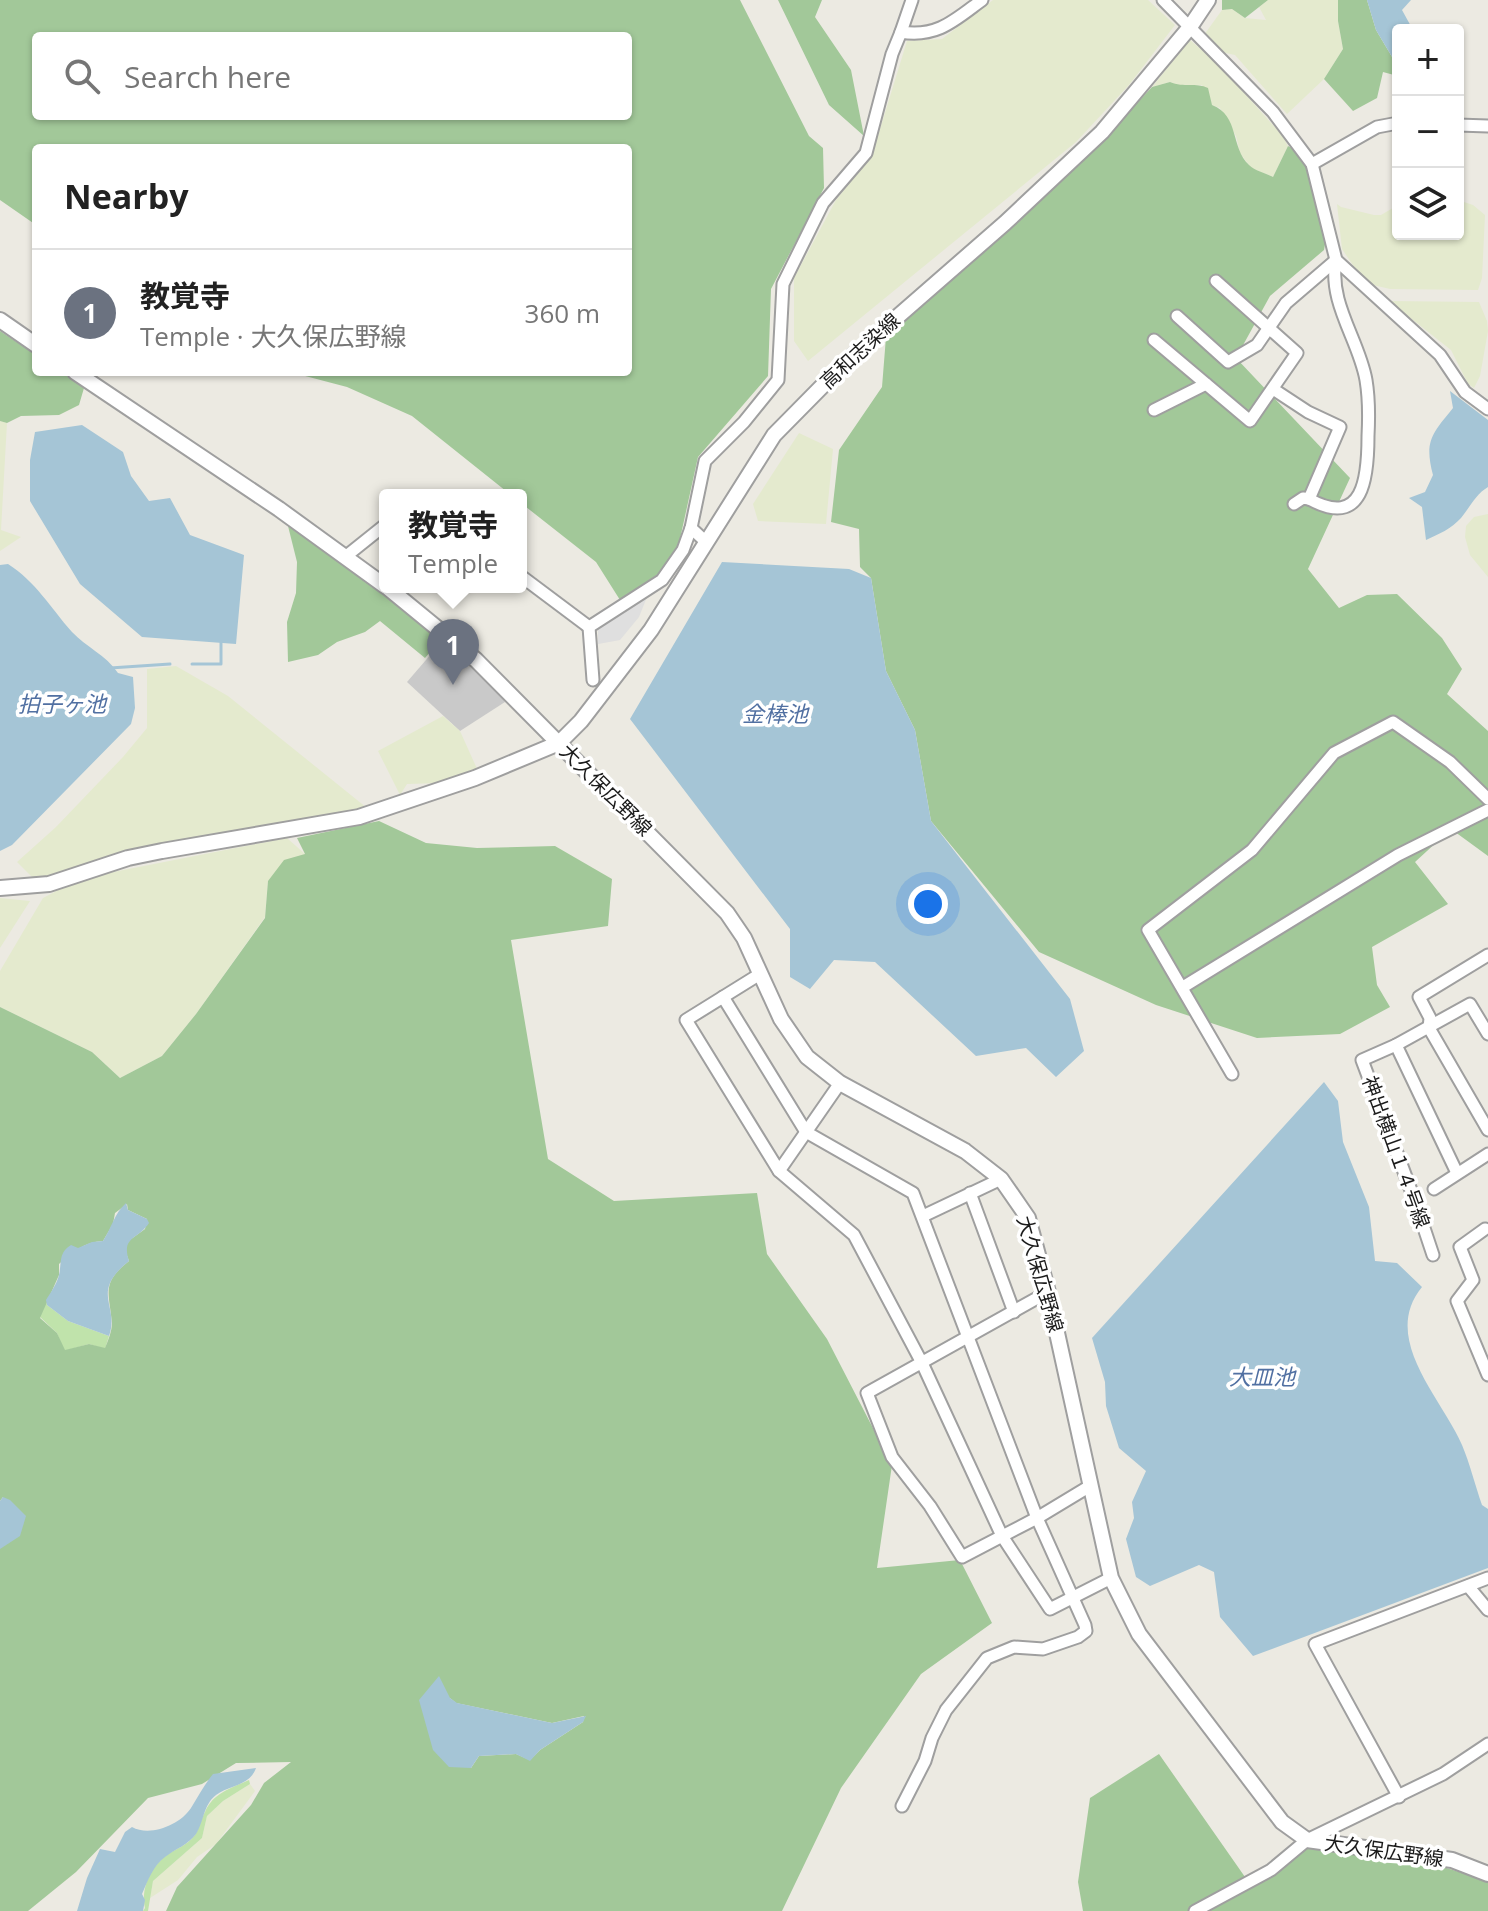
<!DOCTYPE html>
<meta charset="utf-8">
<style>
:root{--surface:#fff;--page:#f2f2f2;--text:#222;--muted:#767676;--line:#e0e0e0;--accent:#d93025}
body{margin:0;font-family:"Open Sans","Noto Sans JP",sans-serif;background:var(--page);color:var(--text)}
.controls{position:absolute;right:24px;top:24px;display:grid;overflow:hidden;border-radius:8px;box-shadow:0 2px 6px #0004}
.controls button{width:72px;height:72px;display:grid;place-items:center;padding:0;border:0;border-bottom:2px solid var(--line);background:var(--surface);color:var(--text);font:40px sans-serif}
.you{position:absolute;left:928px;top:904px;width:28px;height:28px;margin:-20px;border:6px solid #fff;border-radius:50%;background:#1a73e8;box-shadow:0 0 0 12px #1a73e833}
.badge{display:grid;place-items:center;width:52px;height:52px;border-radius:50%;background:var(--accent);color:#fff;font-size:26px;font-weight:700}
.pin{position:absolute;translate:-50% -66px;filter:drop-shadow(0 2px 4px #0008)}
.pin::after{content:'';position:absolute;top:42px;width:28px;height:24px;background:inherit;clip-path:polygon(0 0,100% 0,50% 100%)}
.popup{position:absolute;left:379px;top:489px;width:148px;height:104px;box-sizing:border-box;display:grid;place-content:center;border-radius:8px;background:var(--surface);filter:drop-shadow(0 2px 6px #0005);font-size:26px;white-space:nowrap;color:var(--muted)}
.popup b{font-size:30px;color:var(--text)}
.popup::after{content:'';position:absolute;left:50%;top:100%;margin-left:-16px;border:16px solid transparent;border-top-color:var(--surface)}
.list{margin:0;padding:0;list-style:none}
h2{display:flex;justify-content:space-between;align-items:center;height:104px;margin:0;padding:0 32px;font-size:34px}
h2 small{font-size:26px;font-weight:400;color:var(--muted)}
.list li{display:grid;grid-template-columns:52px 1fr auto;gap:24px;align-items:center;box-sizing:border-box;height:128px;padding:0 32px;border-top:2px solid var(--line)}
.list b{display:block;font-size:30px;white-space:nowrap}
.list p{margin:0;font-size:26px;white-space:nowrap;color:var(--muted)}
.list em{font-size:26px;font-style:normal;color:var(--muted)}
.icon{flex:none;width:44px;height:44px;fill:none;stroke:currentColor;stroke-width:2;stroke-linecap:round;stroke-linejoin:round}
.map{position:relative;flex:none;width:1488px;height:1911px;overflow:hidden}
.search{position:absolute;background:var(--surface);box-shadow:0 2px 6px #0004;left:32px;top:32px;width:600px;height:88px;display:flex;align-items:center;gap:20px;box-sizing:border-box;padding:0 28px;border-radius:8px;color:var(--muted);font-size:30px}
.panel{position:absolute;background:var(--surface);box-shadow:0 2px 6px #0004;left:32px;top:144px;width:600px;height:232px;border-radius:8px}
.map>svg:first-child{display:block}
.religious{fill:#c9c9c9}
.farmland{fill:#e4eace}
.grass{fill:#c0e3ab}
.forest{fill:#a2c899;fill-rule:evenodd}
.parking{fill:#dfdfdf}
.water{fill:#a5c5d6}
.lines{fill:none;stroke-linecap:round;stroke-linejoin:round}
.stream{stroke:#a5c5d6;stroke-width:3}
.minor-casing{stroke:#9f9f9f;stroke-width:15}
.tertiary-casing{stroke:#9f9f9f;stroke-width:18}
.minor{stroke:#fff;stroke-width:11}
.tertiary{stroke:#fff;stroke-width:14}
.labels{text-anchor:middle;stroke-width:7;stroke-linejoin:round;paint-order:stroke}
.street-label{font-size:20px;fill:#1b1b1b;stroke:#fff}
.water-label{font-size:22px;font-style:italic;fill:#5170a2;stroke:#fff}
</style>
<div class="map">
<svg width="1488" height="1911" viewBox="0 0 1488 1911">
<rect width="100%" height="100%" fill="#eceae2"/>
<path class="religious" d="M444 639 498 688 505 702 460 731 407 682Z"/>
<g class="farmland">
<path d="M993 0H1148L1175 25 1129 85 1076 142 808 361 794 341V278L836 200 872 155 907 41 942 39Z"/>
<path d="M1268 0H1338V21L1343 49 1324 79 1287 114 1235 55 1221 52 1204 35 1222 10 1232 9 1245 18 1266 20 1259 7Z"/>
<path d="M1190 40 1218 64 1282 135 1288 146 1273 177 1251 168 1240 153 1236 136 1220 108 1212 105 1202 85 1181 87 1170 82 1152 87Z"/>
<path d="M1458 200 1473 205 1485 215 1482 278 1478 290 1390 289 1373 285 1361 277 1342 249 1337 204 1341 207 1374 215H1381L1398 205V234H1458Z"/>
<path d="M1389 301 1479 302 1487 321 1488 331 1480 376 1474 388 1468 384 1451 350Z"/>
<path d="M0 421 7 423 1 530 21 537 0 551Z"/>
<path d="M799 433 833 449 826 524 758 521 753 504Z"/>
<path d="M1488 514V577L1470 555 1465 537 1466 526 1474 517Z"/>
<path d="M176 666 228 696 367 808 338 816 115 855 36 881 17 862 56 827 123 757 147 728V669Z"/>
<path d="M443 716 460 731 478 771 442 783 407 784 400 795 378 751Z"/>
<path d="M287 838 305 854 268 881 265 917 196 1014 162 1056 120 1078 92 1052 0 1007V971L43 898 62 888 103 874Z"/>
<path d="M0 898 30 901 0 948Z"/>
<path d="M250 1784 255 1791 216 1844 197 1857 178 1880 150 1898 153 1881 202 1838 207 1816 223 1801Z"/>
</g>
<g class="grass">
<path d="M46 1300 47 1305 68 1321 109 1336 105 1349 89 1344 64 1351 57 1333 40 1317Z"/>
<path d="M249 1780 250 1784 223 1801 207 1816 202 1838 153 1881 148 1911H143L145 1908C141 1889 149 1870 164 1857 174 1849 187 1846 195 1835 199 1829 201 1819 205 1812 213 1793 231 1788 249 1780Z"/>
</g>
<g class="forest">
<path d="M0 0H740L809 136 823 148 824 188 771 289 768 376 698 457 678 548 661 572 620 600 596 562 521 503V495H511L412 416 347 387 290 372H628V148H36V225L0 200ZM36 36H628V116H36Z"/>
<path d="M778 0H822L815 17 851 70 864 136 829 105Z"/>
<path d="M1222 0H1268L1245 18 1232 9 1222 10Z"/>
<path d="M1338 0H1367L1376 30 1398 67V80L1394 75 1383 72 1377 98 1353 111 1324 79 1343 49 1338 21Z"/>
<path d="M1170 82C1184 88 1196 82 1208 88L1212 105C1240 116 1230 147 1249 165 1255 171 1266 173 1273 177L1288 146 1300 152 1309 164 1326 239 1324 250 1270 296 1236 358 1350 478 1308 569 1339 608 1367 595 1397 594 1442 638 1462 669 1447 694 1488 731V856L1451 829 1415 862 1448 904 1372 947 1377 985 1390 1007 1340 1034 1257 1038 1156 1005 1039 952 931 821 915 730 886 671 871 578 860 567 859 529 831 522 839 450 882 387 886 337 1099 144 1152 87Z"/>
<path d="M0 331 36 355V372H61L84 388 79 405 59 415 21 416 7 423 0 421Z"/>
<path d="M287 522 360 574 442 638 425 658 380 621 365 632 337 642 318 655 288 662 287 622 296 593 297 562Z"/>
<path d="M379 821 426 843 477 848 555 846 612 879 608 926 511 940 548 1159 614 1201 757 1193 767 1254 827 1339 892 1465 877 1568 960 1560 992 1623 921 1674 841 1788 782 1911H166L177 1887 251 1805 264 1783 291 1762 236 1763 202 1784 148 1798 76 1872 28 1911H0V1549L3 1497 0 1501V1007L92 1052 120 1078 162 1056 196 1014 265 918 268 881 284 860 305 854 297 838ZM127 1204 128 1210 147 1219 145 1229 127 1242 125 1250 129 1261C101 1283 109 1292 112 1323 112 1331 108 1341 105 1348L89 1344 65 1350 57 1333 40 1318 59 1275V1264C73 1252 84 1242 103 1241L113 1224 115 1213ZM450 1698 456 1703 552 1723 584 1716 583 1722 540 1750 530 1760 516 1754 479 1756 471 1768Z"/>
<path d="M1159 1754 1245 1877 1307 1849 1392 1851 1488 1881V1911H1083L1078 1882 1090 1798Z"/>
</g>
<path class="parking" d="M647 597 639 617 620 640 598 644V623Z"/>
<g class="water">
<path d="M1367 0H1411L1402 10 1413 30H1398V67L1376 30Z"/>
<path d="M1450 391 1488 420V487C1476 494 1470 507 1461 518 1451 529 1439 534 1426 540L1422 507 1409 498 1425 492 1433 475C1424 441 1432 434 1453 408Z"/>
<path d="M82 425 123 452 131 476 149 501 170 498 190 535 244 555 236 644 142 637 80 584 30 501V460L35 432Z"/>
<path d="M722 562 849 569 871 578 886 671 915 730 931 821 1070 999 1084 1051 1056 1077 1026 1048 976 1056 875 962 834 960 810 989 790 977V929L630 719Z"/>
<path d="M8 564C36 582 50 607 72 632 86 647 106 655 118 673L133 677 135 708 131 724 12 845 0 851V565Z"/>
<path d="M1324 1082 1338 1101 1343 1142 1369 1207 1375 1261 1397 1263 1422 1287C1380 1338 1441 1397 1462 1445 1470 1464 1475 1485 1482 1505L1488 1509V1568L1253 1656 1220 1617 1214 1572 1199 1565 1150 1586 1136 1577 1126 1539 1134 1518 1132 1502 1146 1471 1119 1448 1106 1406 1105 1382 1092 1338Z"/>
<path d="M126 1203 128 1210 147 1219 149 1223C138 1240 121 1236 129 1261 89 1293 120 1305 109 1336L68 1321 47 1305 46 1300C50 1293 57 1284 59 1275 62 1263 58 1253 71 1245L78 1248 92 1242 103 1241C112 1227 114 1214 126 1203Z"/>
<path d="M3 1497 10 1500 26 1516 20 1536 0 1549V1501Z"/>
<path d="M439 1676 450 1698 457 1703 552 1723 586 1716 583 1722 540 1750 530 1761 516 1754 479 1756 471 1768 449 1767 433 1750 419 1700Z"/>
<path d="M256 1768C250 1786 229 1785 216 1795 203 1805 204 1822 196 1834 188 1845 175 1849 165 1857 153 1866 148 1880 142 1894L145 1900 143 1911H77L87 1878 100 1849 115 1852 125 1832 132 1827C150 1837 180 1825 191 1808 198 1797 204 1785 213 1774Z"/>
</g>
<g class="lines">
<g class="stream">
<path d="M192 664H221V642"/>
<path d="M110 668 170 664"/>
</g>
<defs>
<g id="minor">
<path d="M1163 0 1273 112 1312 164 1336 260 1440 355 1465 392 1488 409"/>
<path d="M901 32 912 0"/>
<path d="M1458 125 1488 126"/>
<path d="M1312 164 1377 127 1398 123"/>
<path d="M1177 316 1228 362 1257 345 1286 303 1335 261"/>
<path d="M1154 340 1250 421 1297 353 1216 281"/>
<path d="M1273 389 1308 412 1340 427 1309 499 1303 498 1294 504"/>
<path d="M1154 410 1206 384"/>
<path d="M1309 499C1364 529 1368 477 1368 436 1369 417 1369 398 1366 380 1359 340 1328 303 1336 260"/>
<path d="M705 541 691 528 705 461 744 422 778 380 783 284 823 203 866 153 892 54 901 32C937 38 955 20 982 0"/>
<path d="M345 557 385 525"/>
<path d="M521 576 589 627"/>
<path d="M593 680 589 627 662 580 683 550 691 528"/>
<path d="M1488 955 1419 997 1430 1018 1429 1028 1488 1130"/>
<path d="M760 974 686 1020 779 1171 854 1235 922 1363 1002 1536 1050 1609 1111 1578"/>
<path d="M1183 987 1398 855 1488 810"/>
<path d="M723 997 806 1132 913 1193 1037 1518 1085 1625 1086 1631 1078 1637 1043 1649 1014 1647 987 1658 946 1710 932 1738 925 1761 902 1806"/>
<path d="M1396 1045 1457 1173"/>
<path d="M1232 1074 1148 930 1252 850 1334 753 1393 722 1450 762 1488 799"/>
<path d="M779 1171 840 1083"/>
<path d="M1434 1189 1488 1154"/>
<path d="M970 1193 1014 1312"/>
<path d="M923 1216 1001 1179"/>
<path d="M1485 1229 1460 1247 1473 1280 1457 1301 1488 1375"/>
<path d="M1433 1255 1415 1201 1362 1060 1396 1045 1470 1004 1488 1034"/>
<path d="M1048 1292 867 1393 892 1457 930 1506 962 1557 1037 1518 1090 1486"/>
<path d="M1468 1586 1488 1610"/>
<path d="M1399 1797 1315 1644 1488 1578"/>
<path d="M1195 1911 1271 1870 1307 1840 1443 1774 1488 1744"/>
</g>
<g id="tertiary">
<path d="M0 320 36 345"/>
<path d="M75 372 279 509 385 586"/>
<path d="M387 587 476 660 727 913 744 938 781 1019 807 1057 840 1083 965 1151 1001 1179 1028 1218 1048 1292 1111 1578 1139 1634 1282 1822 1307 1840 1452 1860 1488 1874"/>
<path d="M0 888 49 884 128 858 162 851 359 817 475 778 559 743 581 721 651 630 774 435 848 360 1005 223 1102 132 1190 27 1208 0"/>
</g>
</defs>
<use href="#minor" class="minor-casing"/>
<use href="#tertiary" class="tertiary-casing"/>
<use href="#minor" class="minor"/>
<use href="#tertiary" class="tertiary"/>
</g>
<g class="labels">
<g class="street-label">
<text transform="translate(860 351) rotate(-43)" y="7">高和志染線</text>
<text transform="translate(606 790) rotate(45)" y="7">大久保広野線</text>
<text transform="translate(1396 1152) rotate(70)" y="7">神出横山１４号線</text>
<text transform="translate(1040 1274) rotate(74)" y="7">大久保広野線</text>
<text transform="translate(1384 1851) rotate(8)" y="7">大久保広野線</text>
</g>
<g class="water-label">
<text x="62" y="712">拍子ヶ池</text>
<text x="775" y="722">金棒池</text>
<text x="1262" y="1385">大皿池</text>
</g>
</g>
</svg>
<div class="controls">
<button>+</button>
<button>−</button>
<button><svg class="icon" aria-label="layers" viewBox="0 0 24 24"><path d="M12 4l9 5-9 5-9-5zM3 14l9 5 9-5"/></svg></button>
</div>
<div class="you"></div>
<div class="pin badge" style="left:453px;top:685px;background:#6b7280">1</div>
<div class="popup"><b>教覚寺</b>Temple</div>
<div class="search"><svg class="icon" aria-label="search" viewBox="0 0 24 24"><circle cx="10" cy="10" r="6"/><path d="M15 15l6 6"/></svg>Search here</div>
<section class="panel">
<h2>Nearby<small></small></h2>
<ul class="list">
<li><span class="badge" style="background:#6b7280">1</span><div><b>教覚寺</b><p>Temple · 大久保広野線</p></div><em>360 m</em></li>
</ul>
</section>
</div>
